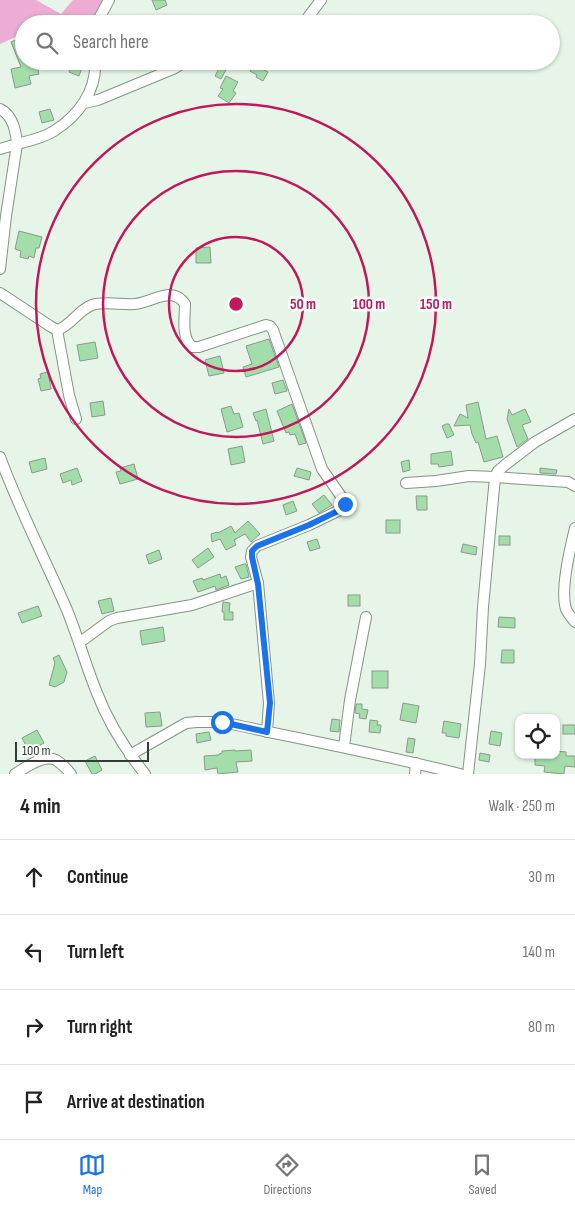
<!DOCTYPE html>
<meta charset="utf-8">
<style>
:root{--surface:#fff;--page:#f2f2f2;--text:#222;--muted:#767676;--line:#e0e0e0;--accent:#1a73e8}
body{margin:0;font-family:"Sofia Sans Condensed",sans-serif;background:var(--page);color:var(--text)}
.controls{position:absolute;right:15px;bottom:15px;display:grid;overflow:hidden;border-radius:10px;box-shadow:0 1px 4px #0004}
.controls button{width:45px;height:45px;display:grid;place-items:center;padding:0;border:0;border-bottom:1px solid var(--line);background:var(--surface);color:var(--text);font:25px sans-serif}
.scale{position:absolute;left:15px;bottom:12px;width:134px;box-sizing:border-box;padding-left:5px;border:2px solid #343a35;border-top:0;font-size:14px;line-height:18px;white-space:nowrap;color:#343a35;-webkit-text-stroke:4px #fcfffc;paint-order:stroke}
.stop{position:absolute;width:15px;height:15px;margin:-11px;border:4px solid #1a73e8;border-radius:50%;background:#fff}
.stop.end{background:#1a73e8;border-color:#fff;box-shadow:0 1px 5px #0008}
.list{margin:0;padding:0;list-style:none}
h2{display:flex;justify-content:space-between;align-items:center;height:65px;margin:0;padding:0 20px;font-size:21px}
h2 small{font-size:16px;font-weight:400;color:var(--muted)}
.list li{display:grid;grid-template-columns:32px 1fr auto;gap:15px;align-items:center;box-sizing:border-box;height:75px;padding:0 20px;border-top:1px solid var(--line)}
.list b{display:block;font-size:19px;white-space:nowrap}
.list em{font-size:16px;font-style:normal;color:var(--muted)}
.icon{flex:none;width:28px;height:28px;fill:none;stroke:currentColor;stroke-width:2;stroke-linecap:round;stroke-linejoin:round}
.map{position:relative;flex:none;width:575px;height:774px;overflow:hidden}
.search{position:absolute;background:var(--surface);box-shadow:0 1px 4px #0004;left:15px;right:15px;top:15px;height:55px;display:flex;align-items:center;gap:12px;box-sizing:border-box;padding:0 18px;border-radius:28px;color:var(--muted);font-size:19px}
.sheet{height:365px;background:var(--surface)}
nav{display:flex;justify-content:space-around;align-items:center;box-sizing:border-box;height:70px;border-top:1px solid var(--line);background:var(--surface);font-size:14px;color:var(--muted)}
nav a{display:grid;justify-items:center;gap:2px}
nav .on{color:var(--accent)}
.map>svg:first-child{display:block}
.green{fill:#ecacd3}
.building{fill:#a3deaa;stroke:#8b998c}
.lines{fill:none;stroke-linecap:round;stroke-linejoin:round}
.minor-casing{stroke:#869387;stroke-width:12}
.minor{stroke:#fff;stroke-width:10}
.route{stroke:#1a73e8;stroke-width:6}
.ring{fill:none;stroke:#c2185b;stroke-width:2.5}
.centre{fill:#c2185b;stroke:#fcfffc;stroke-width:2.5}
.ring-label{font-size:15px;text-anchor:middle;font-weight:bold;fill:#c2185b;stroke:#fcfffc;stroke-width:5;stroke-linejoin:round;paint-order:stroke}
</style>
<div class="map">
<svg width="575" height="774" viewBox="0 0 575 774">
<rect width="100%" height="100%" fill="#e6f5e8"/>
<path class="green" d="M0 0H36L61 14 73 0H106L92 24H24V41L22 40 20 35 0 44Z"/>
<g class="building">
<path d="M152 0H165L167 5 156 10Z"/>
<path d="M21 38 24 43V61H36L39 74 29 76 31 84 15 88 11 69 21 67 11 42Z"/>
<path d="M56 61H74L83 65 79 76 69 72 71 68Z"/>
<path d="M221 65 227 68 221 79 215 76Z"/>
<path d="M254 65 268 72 263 81 256 77 257 75 250 71Z"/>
<path d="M226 76 238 82 233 91 236 93 229 103 218 96 223 89 220 88Z"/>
<path d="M50 109 54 120 42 123 39 112Z"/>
<path d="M19 231 42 237 39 248H36L34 258 29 256 28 259 20 257 21 251 15 249Z"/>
<path d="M210 247 211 263H196V248Z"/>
<path d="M269 339 279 367 246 377 243 367 252 364 246 346Z"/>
<path d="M95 342 98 358 80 361 77 345Z"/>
<path d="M220 356 224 373 209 376 205 360Z"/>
<path d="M48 372 51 389 41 391 38 379 41 378 40 374Z"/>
<path d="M283 380 287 391 275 394 272 383Z"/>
<path d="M103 401 105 415 92 417 90 403Z"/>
<path d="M478 402 486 439 497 436 503 457 484 462 478 442 476 443 472 434 470 425 454 426 460 414 468 418 466 405Z"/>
<path d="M292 404 306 443 299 445 295 434 290 435 289 432 286 433 277 411Z"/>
<path d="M231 406 234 414 239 413 243 427 227 432 221 409Z"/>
<path d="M266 409 274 441 263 444 257 420 256 421 253 413Z"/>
<path d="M509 409 512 415 525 409 531 422 522 425 528 439 517 447 507 419Z"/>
<path d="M446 424H449L454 435 447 438 442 426Z"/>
<path d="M242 446 245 462 231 465 228 449Z"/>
<path d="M451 451 453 465 439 467 438 464H431V454Z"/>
<path d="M45 458 47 469 32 473 29 462Z"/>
<path d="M409 460 410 470 403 472 401 462Z"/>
<path d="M134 464 138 479 120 484 116 472 121 471 120 468Z"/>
<path d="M77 468 82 481 72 485 71 480 63 483 60 474Z"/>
<path d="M297 468 311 472 309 480 294 476Z"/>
<path d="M540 468 557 470 556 474 540 473Z"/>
<path d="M324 495 332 505 319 513 312 504Z"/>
<path d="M416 496H427V510H417Z"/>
<path d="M293 501 297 511 286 515 283 505Z"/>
<rect x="386" y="520" width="14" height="13"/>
<path d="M248 521 260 534 251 542 245 534 234 540 236 545 226 550 220 539 212 542 211 534 217 532 218 533 231 526 235 533Z"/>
<rect x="499" y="536" width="11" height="9"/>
<path d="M317 539 320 548 310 551 307 542Z"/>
<path d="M463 544 477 547 476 555 461 552Z"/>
<path d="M208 548 214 557 198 568 192 560Z"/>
<path d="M159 550 162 559 149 564 146 555Z"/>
<path d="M244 564H246L249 577 241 579 235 567Z"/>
<path d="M220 574 221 578 226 576 229 585 216 590 215 586 198 592 193 581 202 578 203 580Z"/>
<rect x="348" y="595" width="12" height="11"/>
<path d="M111 598 114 611 102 614 98 601Z"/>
<path d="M223 602 230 603 229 612H233V620H224V612H222Z"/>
<path d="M38 606 42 616 22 623 18 613Z"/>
<path d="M499 617 515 618V628L498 627Z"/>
<path d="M163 627 165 641 142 645 140 631Z"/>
<path d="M502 650H514V663H501Z"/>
<path d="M59 655 67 672 64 682 55 687 49 685 55 663 53 658Z"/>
<rect x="372" y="671" width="16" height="17"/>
<path d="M403 703 419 706 416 723 400 720Z"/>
<path d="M356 704H362V709L368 710 366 719 359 718 360 714 355 713Z"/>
<path d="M160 712 162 726 146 727 145 713Z"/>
<path d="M332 719 340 720 339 732 330 731Z"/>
<path d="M370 720 378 721 377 725H381L380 733 369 732Z"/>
<path d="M444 721 461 724 459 738 446 736V733H442Z"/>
<rect x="563" y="725" width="12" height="9"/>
<path d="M37 730 44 743 29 751 22 738Z"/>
<path d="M491 731 502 733 500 746 489 744Z"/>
<path d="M209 732 211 740 197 743 196 734Z"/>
<path d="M408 738 415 739 413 753 406 752Z"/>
<path d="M235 750V751L251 750 252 761 236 762 238 772 218 774 217 768 205 770 204 756 219 755V754L222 753V751Z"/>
<path d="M556 751 566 752V756H575V767L565 766 564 774 544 772 545 766 535 765V755H556Z"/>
<path d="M480 753 490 755 489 762 479 760Z"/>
<path d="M95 756 102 770 95 774H92L85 761Z"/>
</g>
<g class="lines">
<defs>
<g id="minor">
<path d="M96 24 109 0"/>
<path d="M303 24 321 0"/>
<path d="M84 103 98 100 173 69 187 61"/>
<path d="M0 109C13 115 16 131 17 144 29 141 43 138 54 131 78 116 97 91 95 61"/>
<path d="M0 149 17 144 6 216 0 269"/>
<path d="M0 293 50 326 57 330C71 326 78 310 92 305 105 301 121 305 135 304 147 303 156 296 169 295 176 295 181 298 185 304 185 318 181 337 192 347H199L266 325 270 326 273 330 322 469 343 499 345 504 342 509 309 525 257 546 252 551 251 557 258 583 192 605 117 618 109 621 79 643"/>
<path d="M57 330 69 395 76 419"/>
<path d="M0 457C19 509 45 559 67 610 78 637 86 666 97 693 108 722 125 749 145 774"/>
<path d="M406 483 436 481 469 476 495 477 568 482 575 486"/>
<path d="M575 528C570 549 560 590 566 609 568 614 572 618 575 622"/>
<path d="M258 583 269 703 267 732"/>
<path d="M344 747 350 700 366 617"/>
<path d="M130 755 186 723 197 722H222C301 739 381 754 460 774"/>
<path d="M15 774C25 768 43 754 56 760 62 764 67 769 71 774"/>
<path d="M415 774 416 763"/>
<path d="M468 774 480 664 483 607 495 477 498 471 505 465 535 442 575 419"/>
</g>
</defs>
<use href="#minor" class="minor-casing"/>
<use href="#minor" class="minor"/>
</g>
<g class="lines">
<path class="route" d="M222 722 267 732 270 703 258 584 252 557V551L257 546 309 525 342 509 345 504"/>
</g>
<g class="ring">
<circle cx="236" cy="304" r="67"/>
<circle cx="236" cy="304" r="133"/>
<circle cx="236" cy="304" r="200"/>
</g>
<circle cx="236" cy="304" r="8" class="centre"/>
<g class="ring-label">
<text x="303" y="309">50 m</text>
<text x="369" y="309">100 m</text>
<text x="436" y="309">150 m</text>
</g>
</svg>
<div class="controls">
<button><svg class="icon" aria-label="locate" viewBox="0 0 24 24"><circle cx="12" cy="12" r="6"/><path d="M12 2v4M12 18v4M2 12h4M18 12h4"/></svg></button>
</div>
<div class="scale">100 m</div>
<div class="stop" style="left:222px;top:722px"></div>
<div class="stop end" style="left:345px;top:504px"></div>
<div class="search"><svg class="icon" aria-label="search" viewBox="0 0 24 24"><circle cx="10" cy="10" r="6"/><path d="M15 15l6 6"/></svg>Search here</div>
</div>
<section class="sheet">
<h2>4 min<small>Walk · 250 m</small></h2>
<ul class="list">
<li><svg class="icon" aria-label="ahead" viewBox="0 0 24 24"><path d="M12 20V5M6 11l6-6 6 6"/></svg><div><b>Continue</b></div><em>30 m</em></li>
<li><svg class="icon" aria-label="left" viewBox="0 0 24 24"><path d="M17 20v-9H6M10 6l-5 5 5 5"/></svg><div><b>Turn left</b></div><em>140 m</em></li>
<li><svg class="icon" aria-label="right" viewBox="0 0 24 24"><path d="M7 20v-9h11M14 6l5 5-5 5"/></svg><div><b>Turn right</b></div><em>80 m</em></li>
<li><svg class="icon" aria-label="arrive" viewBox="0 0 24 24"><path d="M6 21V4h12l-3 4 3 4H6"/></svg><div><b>Arrive at destination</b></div></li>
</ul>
</section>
<nav>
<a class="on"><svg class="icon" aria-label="map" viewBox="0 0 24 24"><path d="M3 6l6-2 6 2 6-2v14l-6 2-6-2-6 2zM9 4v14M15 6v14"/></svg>Map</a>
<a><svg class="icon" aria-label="directions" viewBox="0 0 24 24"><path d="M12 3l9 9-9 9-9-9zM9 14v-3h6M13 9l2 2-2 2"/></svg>Directions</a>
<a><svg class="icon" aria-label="saved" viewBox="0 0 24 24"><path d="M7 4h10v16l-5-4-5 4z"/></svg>Saved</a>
</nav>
